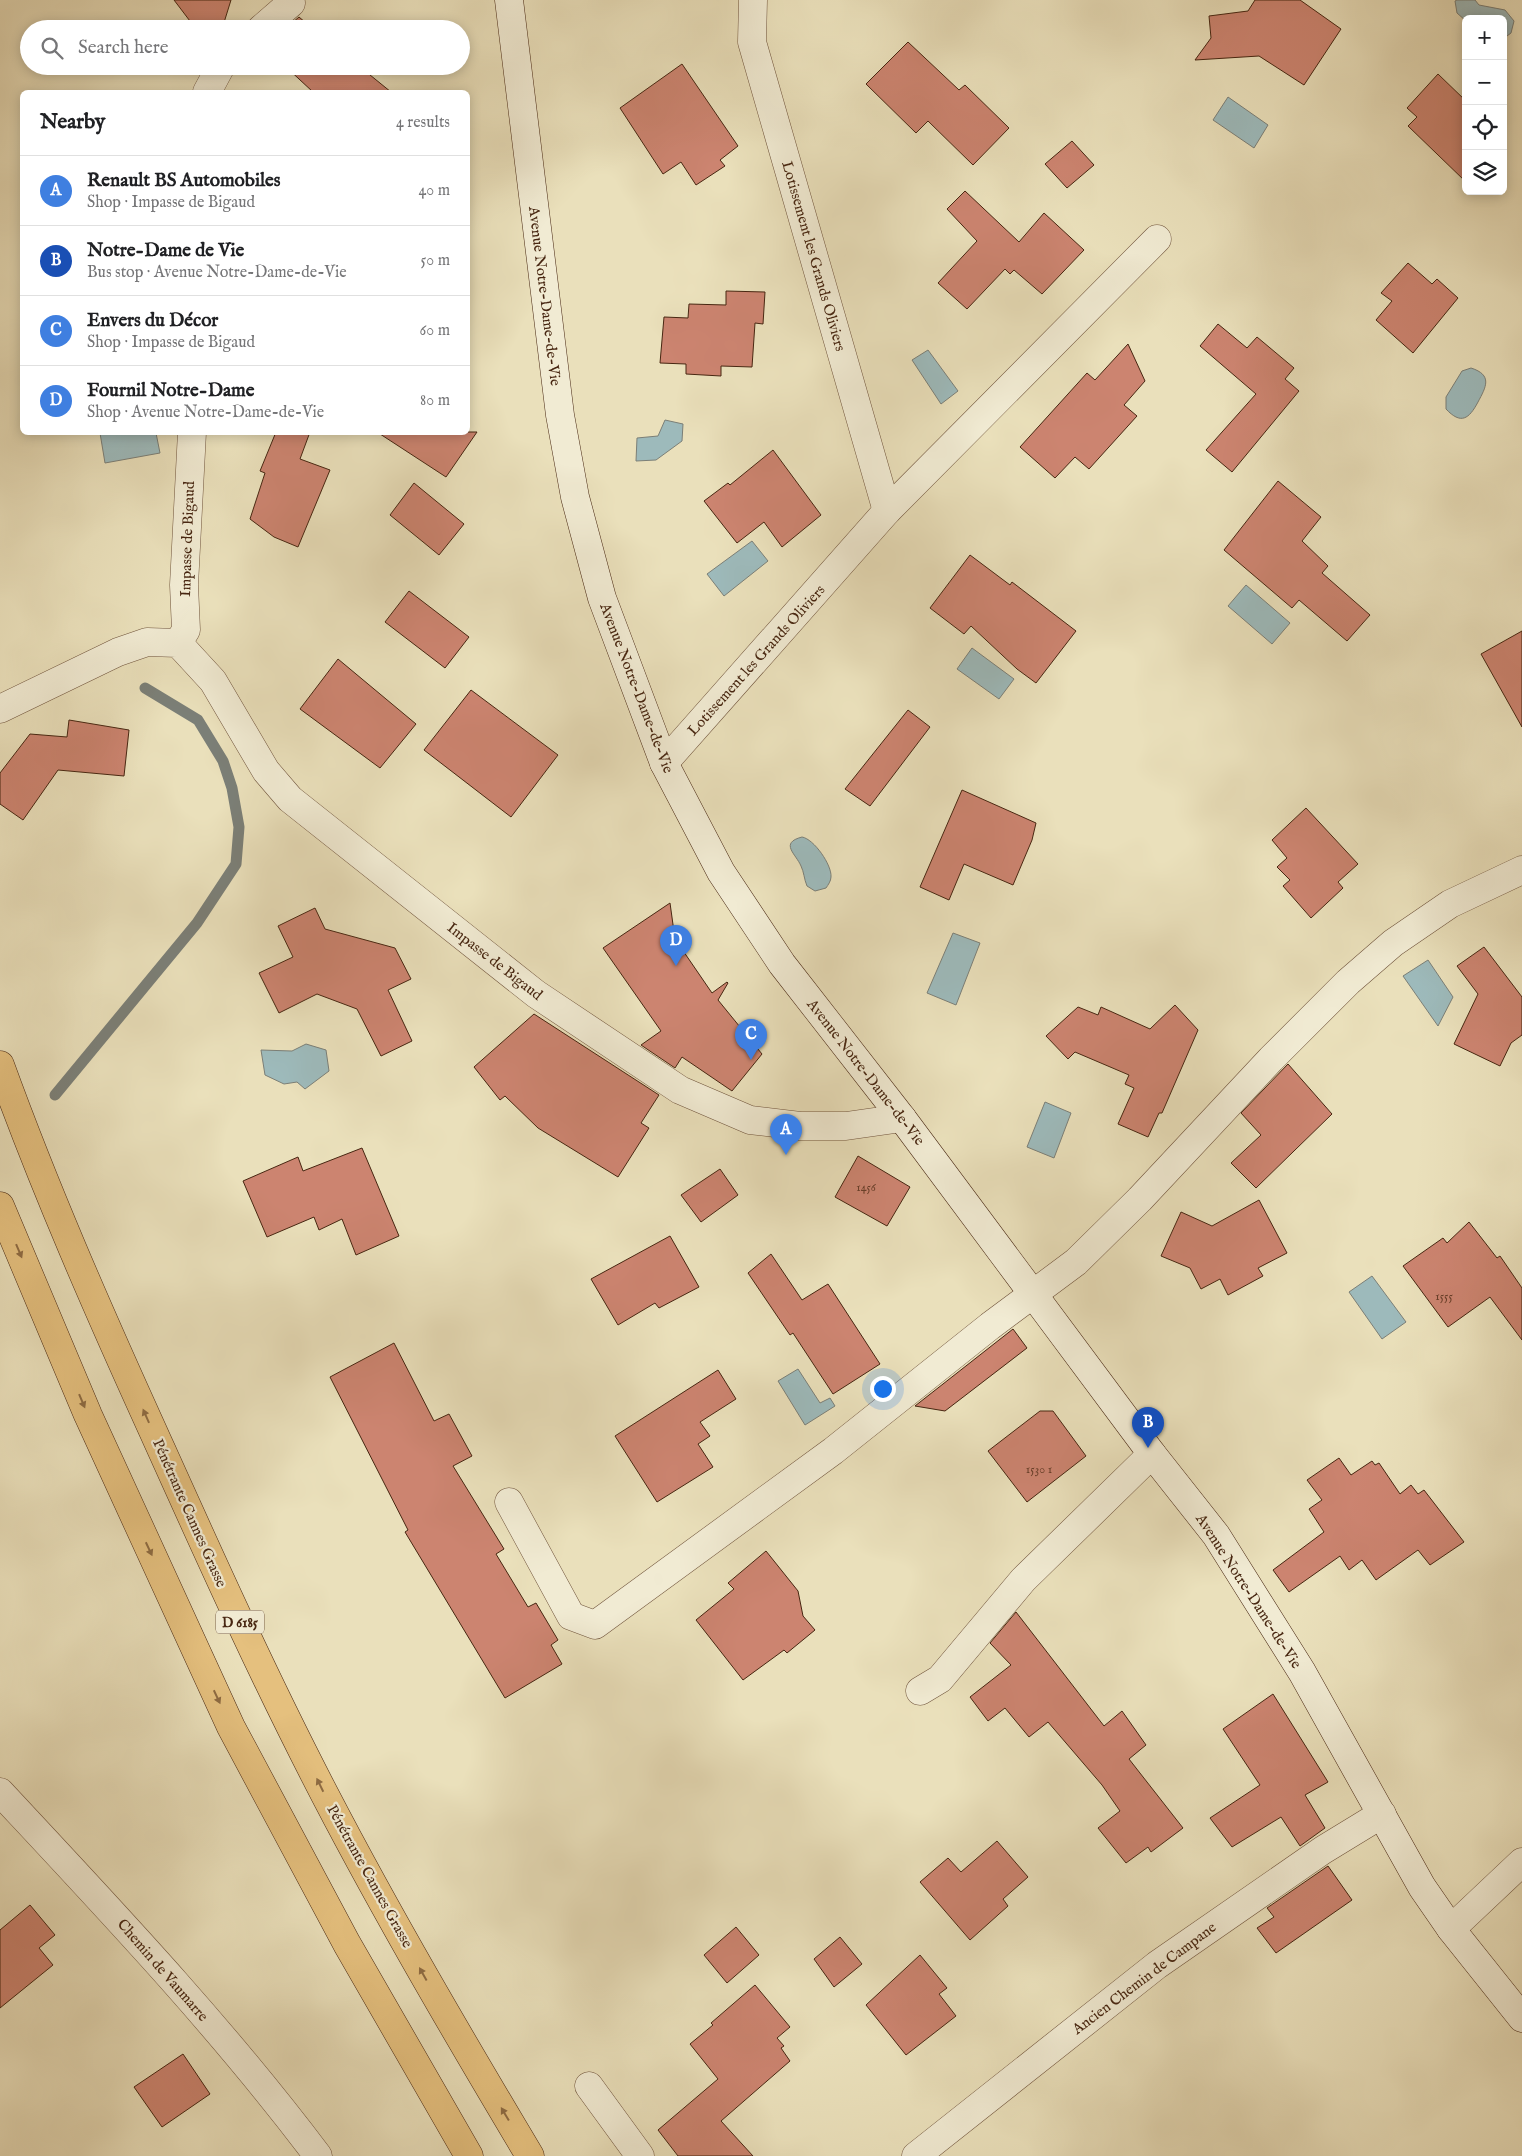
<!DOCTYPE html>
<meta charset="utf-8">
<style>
:root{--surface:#fff;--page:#f6f6f6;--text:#202124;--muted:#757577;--line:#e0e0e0;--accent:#8f2418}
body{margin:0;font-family:"IM FELL English",serif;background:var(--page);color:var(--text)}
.controls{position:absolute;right:15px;top:15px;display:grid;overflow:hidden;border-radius:8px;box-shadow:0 2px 12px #0003}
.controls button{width:45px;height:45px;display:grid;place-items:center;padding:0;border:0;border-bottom:1px solid var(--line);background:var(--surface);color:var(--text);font:25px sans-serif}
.you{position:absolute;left:882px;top:1388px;width:18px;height:18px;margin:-12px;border:4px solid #fff;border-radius:50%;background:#1a73e8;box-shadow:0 0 0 8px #1a73e833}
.badge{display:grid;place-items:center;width:32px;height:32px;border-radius:50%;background:var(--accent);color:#fff;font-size:16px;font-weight:700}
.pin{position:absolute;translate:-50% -41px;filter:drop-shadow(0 1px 2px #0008)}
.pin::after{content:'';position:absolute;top:26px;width:18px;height:15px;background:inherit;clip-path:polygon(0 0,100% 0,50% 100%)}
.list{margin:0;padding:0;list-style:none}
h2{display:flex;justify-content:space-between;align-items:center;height:65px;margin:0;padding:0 20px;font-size:21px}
h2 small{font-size:16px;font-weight:400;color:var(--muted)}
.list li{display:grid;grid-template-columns:32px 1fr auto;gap:15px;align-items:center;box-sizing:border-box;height:70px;padding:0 20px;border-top:1px solid var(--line)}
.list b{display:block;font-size:19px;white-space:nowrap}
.list p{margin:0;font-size:16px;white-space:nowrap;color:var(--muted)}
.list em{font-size:16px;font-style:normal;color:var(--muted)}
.icon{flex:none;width:28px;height:28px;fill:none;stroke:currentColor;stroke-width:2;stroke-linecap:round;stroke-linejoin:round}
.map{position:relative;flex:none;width:1522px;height:2156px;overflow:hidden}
.search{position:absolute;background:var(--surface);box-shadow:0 2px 12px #0003;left:20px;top:20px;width:450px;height:55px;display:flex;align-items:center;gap:12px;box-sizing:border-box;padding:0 18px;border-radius:28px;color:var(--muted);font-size:19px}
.panel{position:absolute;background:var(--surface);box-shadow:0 2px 12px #0003;left:20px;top:90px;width:450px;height:345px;border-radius:8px}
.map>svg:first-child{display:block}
.water{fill:#9dbabb;stroke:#7b7f77}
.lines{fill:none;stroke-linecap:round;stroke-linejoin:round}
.stream{stroke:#7b7f77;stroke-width:11}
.building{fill:#cc8470;stroke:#472611}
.street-casing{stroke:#70543c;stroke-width:29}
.secondary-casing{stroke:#472611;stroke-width:29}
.highway-casing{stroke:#472611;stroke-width:29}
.street{stroke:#f1ebd3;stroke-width:28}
.secondary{stroke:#f1ebd3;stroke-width:28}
.highway{stroke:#e5c07e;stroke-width:28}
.oneway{fill:#8e6b42}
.labels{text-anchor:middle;stroke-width:4.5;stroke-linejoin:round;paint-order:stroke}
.number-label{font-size:12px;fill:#683e29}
.shield{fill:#f1ebd3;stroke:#7a614b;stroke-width:1}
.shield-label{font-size:14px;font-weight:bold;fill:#472611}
.street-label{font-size:15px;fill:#472611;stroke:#f1ebd3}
</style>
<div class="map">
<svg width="1522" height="2156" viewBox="0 0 1522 2156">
<rect width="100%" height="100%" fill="#eae0bb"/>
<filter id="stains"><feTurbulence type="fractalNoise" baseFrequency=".004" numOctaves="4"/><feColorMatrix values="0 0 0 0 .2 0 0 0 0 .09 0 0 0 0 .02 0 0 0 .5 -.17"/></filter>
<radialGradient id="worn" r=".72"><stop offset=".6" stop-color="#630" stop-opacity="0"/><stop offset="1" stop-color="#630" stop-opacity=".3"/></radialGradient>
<g class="water">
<path d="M1457 0H1475L1479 5 1505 10 1514 21 1511 33 1503 39V19H1466V21L1457 13 1455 1Z"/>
<path d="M1228 97 1268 125 1254 148 1213 120Z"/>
<path d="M928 350 958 391 941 404 912 360Z"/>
<path d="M1471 368C1493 375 1486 387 1478 402 1469 419 1461 425 1446 409V397L1462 371Z"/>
<path d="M665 420 683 424 682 441 656 460 636 461 637 438 658 436Z"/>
<path d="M105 432 156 433 160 453 105 463 100 433Z"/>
<path d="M752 541 768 561 724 596 707 574Z"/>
<path d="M1246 585 1290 623 1272 644 1228 606Z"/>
<path d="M972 648 1014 679 999 699 957 669Z"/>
<path d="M802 837C814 839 832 865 831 877 831 881 828 885 826 888L815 891 807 886C804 879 804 872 801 866 796 854 779 843 802 837Z"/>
<path d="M953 933 980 943 956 1005 927 993Z"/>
<path d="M1428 960 1453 997 1438 1026 1403 976Z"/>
<path d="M306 1044 326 1050 329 1071 305 1089 297 1082 284 1084 265 1075 261 1050 292 1051Z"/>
<path d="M1045 1102 1071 1113 1054 1158 1027 1147Z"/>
<path d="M1372 1276 1406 1322 1382 1339 1349 1292Z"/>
<path d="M798 1369 820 1403 830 1398 835 1406 805 1425 778 1381Z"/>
</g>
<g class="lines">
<path class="stream" d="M55 1095 197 923 236 864 239 827 232 788 223 761 198 720 145 688"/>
</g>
<g class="building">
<path d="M174 0H231L222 29H196Z"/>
<path d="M1255 0H1300L1341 29 1304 85 1259 56 1195 60 1211 38 1209 16 1248 11Z"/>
<path d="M299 17 313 29H285Z"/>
<path d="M908 42 959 90 965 85 1009 128 973 165 928 121 916 133 866 84Z"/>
<path d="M682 64 738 146 720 160 725 166 696 185 681 162 663 174 620 108Z"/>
<path d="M285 66H359L391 92H313Z"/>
<path d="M1438 74 1466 101V182L1408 126 1417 117 1407 108Z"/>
<path d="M1072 141 1094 165 1067 188 1045 164Z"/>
<path d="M965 191 1019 242 1044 213 1084 250 1042 294 1014 270 1010 274 1005 269 967 309 938 283 977 241 947 209Z"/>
<path d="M1408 263 1432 284 1437 279 1458 298 1413 353 1376 320 1392 301 1381 293Z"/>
<path d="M726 291 765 292 763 324 755 323 752 367 721 366V376L686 374V364L660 363 664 317 688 318 689 304 726 305Z"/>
<path d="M1218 324 1247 348 1257 337 1294 368 1285 379 1299 391 1232 472 1206 450 1256 394 1200 346Z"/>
<path d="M1128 344 1145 381 1124 405 1137 416 1089 469 1075 457 1055 478 1020 447 1087 373 1095 380Z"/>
<path d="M276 432H310L300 459 330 470 298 547 274 537 250 519 265 473 260 471Z"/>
<path d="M377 432H477L446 477Z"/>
<path d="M773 450 821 515 782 547 764 522 737 543 704 501 728 483 730 485Z"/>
<path d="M1278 481 1321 517 1302 541 1328 566 1322 573 1370 615 1347 641 1299 600 1292 608 1224 550Z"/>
<path d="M414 483 464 524 439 555 390 515Z"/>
<path d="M970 555 1010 585 1012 582 1076 631 1036 683 1017 669 971 626 964 634 930 608Z"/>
<path d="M409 591 469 637 445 668 385 622Z"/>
<path d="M1522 631V727L1481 654Z"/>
<path d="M338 659 416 724 380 768 300 709Z"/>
<path d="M471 690 558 755 511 817 424 750Z"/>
<path d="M908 710 930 727 870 806 845 789Z"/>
<path d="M69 720 129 730 124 776 58 770 23 820 0 804V773L30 734 67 737Z"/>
<path d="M962 790 1036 823 1032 840 1013 885 964 864 949 900 920 887Z"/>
<path d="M1306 808 1358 864 1338 882 1343 888 1311 918 1283 886 1290 880 1277 867 1287 858 1272 840Z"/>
<path d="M670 903 675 939 712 993 727 982 728 983 718 1000 762 1054 732 1091 682 1057 675 1068 641 1045 661 1031 603 948Z"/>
<path d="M315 908 325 929 395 948 411 979 388 990 412 1041 381 1056 357 1009 317 994 279 1013 259 973 293 957 278 926Z"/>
<path d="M1484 947 1522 997V1035L1511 1043 1500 1066 1454 1044 1478 994 1457 966Z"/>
<path d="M1175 1005 1198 1030 1162 1113H1159L1148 1137 1118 1124 1134 1088 1125 1084 1129 1075 1075 1052 1068 1059 1046 1036 1078 1007 1098 1015 1101 1007 1150 1029Z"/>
<path d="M534 1014 659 1095 641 1123 649 1128 618 1177 538 1128 505 1096 500 1100 474 1067Z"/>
<path d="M1288 1064 1332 1114 1256 1188 1231 1163 1261 1135 1241 1113Z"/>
<path d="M362 1148 399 1236 356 1255 342 1219 319 1230 314 1217 267 1237 243 1181 298 1157 303 1171Z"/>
<path d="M858 1156 910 1187 887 1226 835 1197Z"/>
<path d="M720 1169 738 1195 701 1222 681 1195Z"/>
<path d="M1259 1200 1287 1253 1258 1268 1263 1276 1228 1295 1220 1279 1201 1289 1190 1268 1161 1256 1181 1212 1212 1226Z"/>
<path d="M1469 1222 1497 1258 1500 1256 1522 1288V1340L1490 1297 1448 1327 1403 1266 1443 1238 1447 1243Z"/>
<path d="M670 1236 699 1287 659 1308 655 1303 618 1325 591 1279Z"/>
<path d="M771 1254 802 1300 828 1284 880 1364 833 1394 793 1333 790 1335 748 1273Z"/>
<path d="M1013 1329 1027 1348 945 1411 915 1406Z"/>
<path d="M394 1343 434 1421 449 1414 472 1456 453 1466 504 1549 496 1554 528 1607 536 1603 558 1640 551 1645 562 1664 505 1698 405 1532 408 1530 330 1377Z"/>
<path d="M718 1370 736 1399 700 1422 710 1436 698 1444 713 1467 657 1502 615 1436Z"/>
<path d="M1040 1411H1053L1086 1456 1027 1502 988 1451Z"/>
<path d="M1339 1458 1351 1475 1372 1461 1375 1465 1379 1463 1400 1494 1411 1485 1418 1494 1424 1490 1464 1542 1430 1565 1418 1550 1376 1580 1362 1560 1349 1570 1340 1556 1289 1592 1273 1570 1324 1532 1309 1509 1322 1500 1307 1480Z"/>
<path d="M766 1551 798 1591 803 1616 815 1630 787 1653 784 1650 743 1680 696 1620 734 1589 728 1583Z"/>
<path d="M1016 1612 1104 1726 1122 1711 1146 1745 1129 1759 1183 1828 1151 1852 1148 1847 1126 1863 1098 1828 1120 1811 1102 1785 1048 1722 1029 1737 1005 1708 988 1721 970 1697 1011 1665 990 1643Z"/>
<path d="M1273 1694 1328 1782 1305 1795 1325 1828 1300 1846 1281 1817 1232 1847 1210 1818 1260 1785 1223 1729Z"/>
<path d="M997 1841 1028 1877 1003 1899 1008 1906 970 1940 920 1882 948 1858 961 1872Z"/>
<path d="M1328 1866 1352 1900 1276 1953 1257 1928 1274 1917 1267 1908Z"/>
<path d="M30 1905 55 1935 39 1948 53 1965 0 2008V1930Z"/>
<path d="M736 1927 759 1955 727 1983 704 1955Z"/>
<path d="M840 1937 862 1964 834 1987 814 1959Z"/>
<path d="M920 1955 947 1988 939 1994 956 2016 906 2055 866 2005Z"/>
<path d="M755 1985 790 2027 777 2038 784 2046 781 2048 790 2061 721 2121 753 2156H678L658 2130 718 2079 690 2044 713 2025 711 2023Z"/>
<path d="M183 2054 210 2094 162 2127 134 2087Z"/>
</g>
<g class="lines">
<defs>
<g id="street">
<path d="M753 0 752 42 887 511"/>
<path d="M261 29 291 3"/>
<path d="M207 92 221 66"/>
<path d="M178 643 186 630 184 585 192 432"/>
<path d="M0 709 118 652 147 642 178 643 213 681 266 771 290 799 536 994 680 1090 750 1120 800 1126H846L902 1118"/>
<path d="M664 763 887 511 1157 239"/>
<path d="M509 1502 571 1616 595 1625 833 1451 990 1326 1076 1262 1140 1199 1271 1059 1348 982 1393 943 1450 904 1522 870"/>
<path d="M920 1691 940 1679 1023 1580 1152 1454"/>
<path d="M0 1792C110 1910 221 2027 318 2156"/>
<path d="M1451 1929 1522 1862"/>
<path d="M589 2086 640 2156"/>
<path d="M916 2156 1157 1965 1323 1850 1382 1814"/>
</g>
<path id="secondary" d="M509 0 560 415 575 497 602 598 664 763 721 872 782 964 902 1118 1152 1454 1216 1535 1302 1672 1422 1887 1451 1929 1522 2018"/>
<g id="highway">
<path d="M0 1065C45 1189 98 1310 153 1431 208 1553 263 1676 325 1795 389 1918 459 2037 530 2156"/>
<path d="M0 1206 88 1415 231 1727 347 1944 469 2156"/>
</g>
</defs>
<use href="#street" class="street-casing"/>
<use href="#secondary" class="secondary-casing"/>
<use href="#highway" class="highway-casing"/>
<use href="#street" class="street"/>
<use href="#secondary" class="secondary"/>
<use href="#highway" class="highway"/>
</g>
<defs><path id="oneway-solid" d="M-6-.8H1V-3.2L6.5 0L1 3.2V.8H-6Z" transform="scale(1.25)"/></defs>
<g class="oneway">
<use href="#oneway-solid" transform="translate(19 1251) rotate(67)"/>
<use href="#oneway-solid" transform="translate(82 1401) rotate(67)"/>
<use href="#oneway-solid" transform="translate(146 1416) rotate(-114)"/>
<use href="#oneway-solid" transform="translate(149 1549) rotate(65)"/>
<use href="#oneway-solid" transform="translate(217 1697) rotate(65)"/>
<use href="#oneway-solid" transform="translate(320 1785) rotate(-116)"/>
<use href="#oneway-solid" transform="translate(423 1974) rotate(-119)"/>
<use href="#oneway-solid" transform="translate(505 2114) rotate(-121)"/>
</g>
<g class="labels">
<g class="number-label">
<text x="866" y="1191">1456</text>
<text x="1444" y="1300">1555</text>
<text x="1039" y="1473">1530 1</text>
</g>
<rect class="shield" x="216" y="1610.5" width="48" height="23" rx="4"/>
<g class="shield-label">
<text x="240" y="1627">D 6185</text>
</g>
<g class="street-label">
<text transform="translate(814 256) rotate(74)" y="5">Lotissement les Grands Oliviers</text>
<text transform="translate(545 296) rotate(83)" y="5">Avenue Notre-Dame-de-Vie</text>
<text transform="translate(187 539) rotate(-88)" y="5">Impasse de Bigaud</text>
<text transform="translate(756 660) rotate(-48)" y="5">Lotissement les Grands Oliviers</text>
<text transform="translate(637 688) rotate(69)" y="5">Avenue Notre-Dame-de-Vie</text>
<text transform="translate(495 961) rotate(38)" y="5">Impasse de Bigaud</text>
<text transform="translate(866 1072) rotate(52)" y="5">Avenue Notre-Dame-de-Vie</text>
<text transform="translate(190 1513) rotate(66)" y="5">Pénétrante Cannes Grasse</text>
<text transform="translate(1249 1591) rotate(57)" y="5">Avenue Notre-Dame-de-Vie</text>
<text transform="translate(370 1876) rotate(61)" y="5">Pénétrante Cannes Grasse</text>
<text transform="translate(163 1970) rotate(49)" y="5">Chemin de Vaumarre</text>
<text transform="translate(1144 1978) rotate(-37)" y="5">Ancien Chemin de Campane</text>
</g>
</g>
<rect width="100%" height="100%" filter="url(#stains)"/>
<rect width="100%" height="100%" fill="url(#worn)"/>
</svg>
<div class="controls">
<button>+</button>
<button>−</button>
<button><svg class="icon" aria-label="locate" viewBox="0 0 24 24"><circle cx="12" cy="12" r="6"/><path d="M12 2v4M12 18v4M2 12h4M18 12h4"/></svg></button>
<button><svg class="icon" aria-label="layers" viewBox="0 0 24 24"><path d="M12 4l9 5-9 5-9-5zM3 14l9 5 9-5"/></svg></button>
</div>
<div class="you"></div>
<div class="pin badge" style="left:786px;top:1155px;background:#3f7fe0">A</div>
<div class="pin badge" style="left:1148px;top:1448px;background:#1a4fb4">B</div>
<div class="pin badge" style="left:751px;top:1060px;background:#3f7fe0">C</div>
<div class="pin badge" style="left:676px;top:966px;background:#3f7fe0">D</div>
<div class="search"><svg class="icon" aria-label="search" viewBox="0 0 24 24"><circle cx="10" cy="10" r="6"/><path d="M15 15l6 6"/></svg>Search here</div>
<section class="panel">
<h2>Nearby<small>4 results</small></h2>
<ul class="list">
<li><span class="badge" style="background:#3f7fe0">A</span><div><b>Renault BS Automobiles</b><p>Shop · Impasse de Bigaud</p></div><em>40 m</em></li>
<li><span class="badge" style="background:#1a4fb4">B</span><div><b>Notre-Dame de Vie</b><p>Bus stop · Avenue Notre-Dame-de-Vie</p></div><em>50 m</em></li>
<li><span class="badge" style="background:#3f7fe0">C</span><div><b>Envers du Décor</b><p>Shop · Impasse de Bigaud</p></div><em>60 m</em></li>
<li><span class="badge" style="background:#3f7fe0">D</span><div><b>Fournil Notre-Dame</b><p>Shop · Avenue Notre-Dame-de-Vie</p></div><em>80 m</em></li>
</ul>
</section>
</div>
